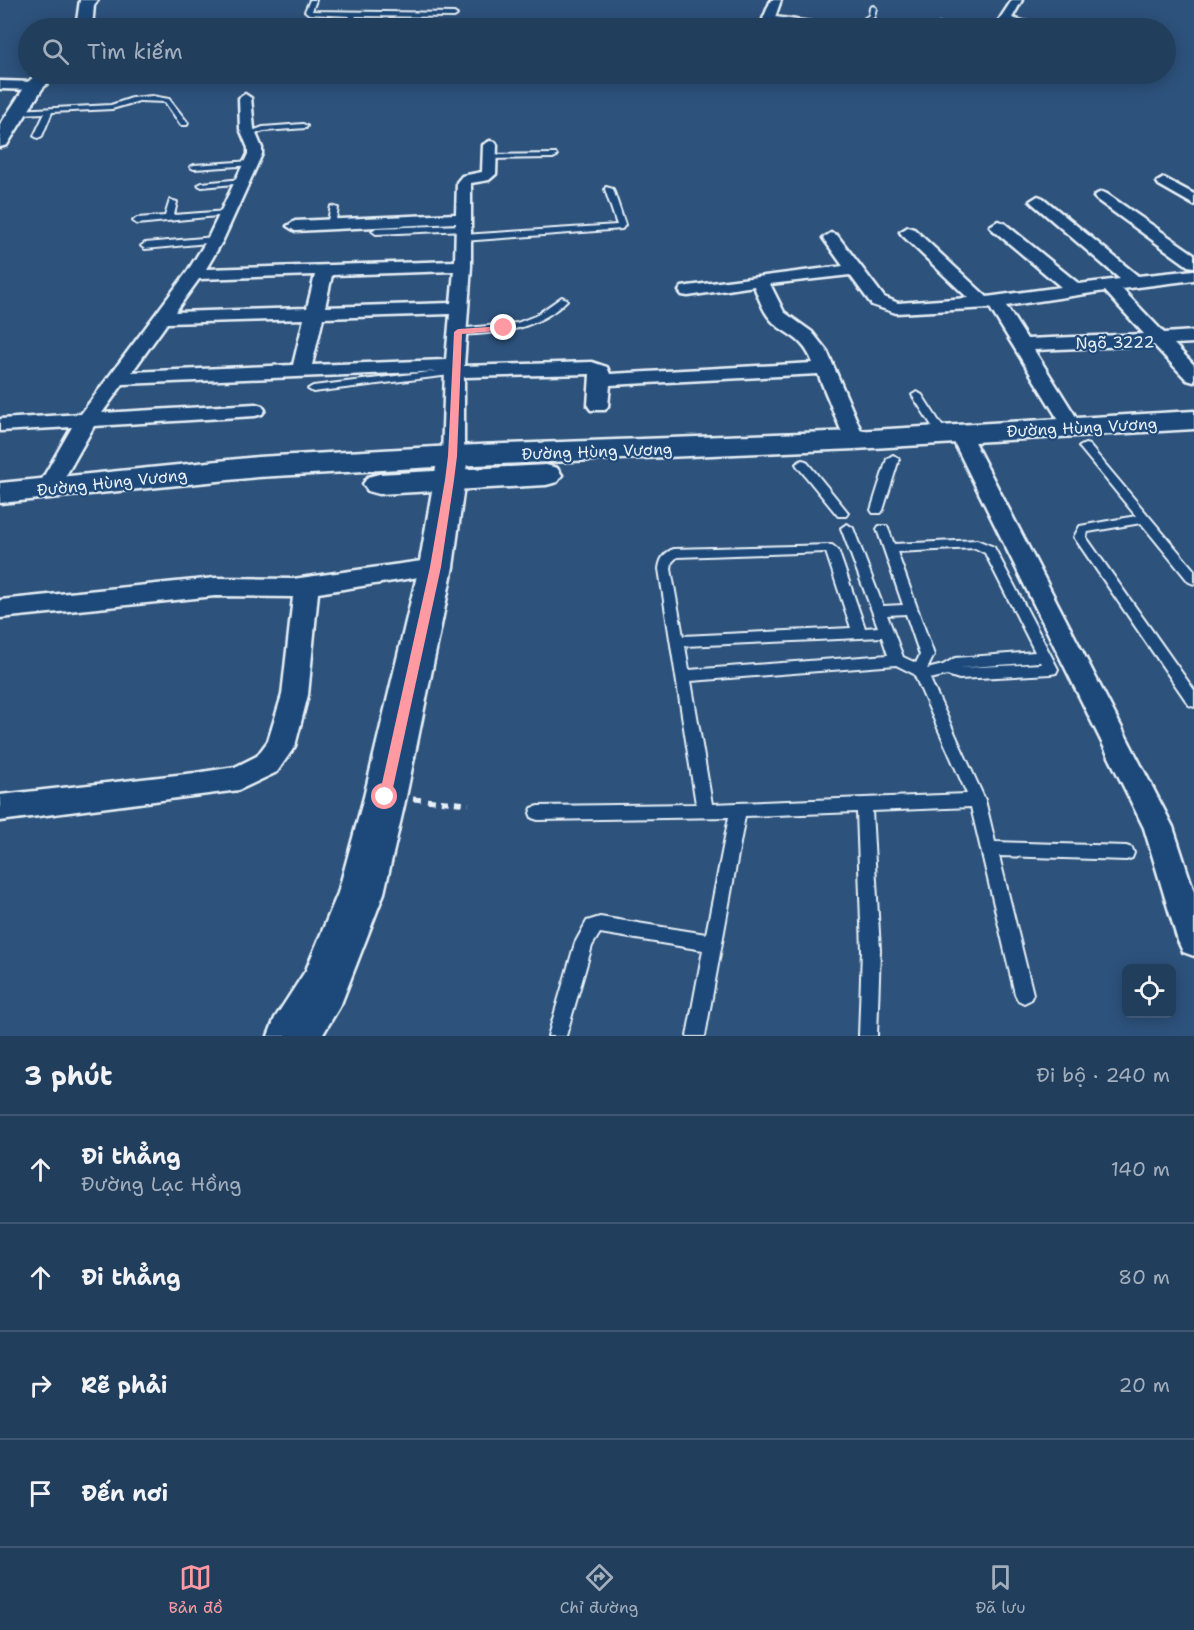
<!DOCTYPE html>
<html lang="vi">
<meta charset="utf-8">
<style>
:root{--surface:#223e5d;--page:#2e4966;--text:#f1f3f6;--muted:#a2aebc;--line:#3f5772;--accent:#ff9aa2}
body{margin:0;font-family:"Shantell Sans",sans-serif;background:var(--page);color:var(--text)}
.controls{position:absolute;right:18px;bottom:18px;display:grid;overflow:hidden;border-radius:9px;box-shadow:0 3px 15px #0003}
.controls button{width:54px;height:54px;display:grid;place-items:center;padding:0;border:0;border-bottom:2px solid var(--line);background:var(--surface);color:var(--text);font:30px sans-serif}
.stop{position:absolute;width:18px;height:18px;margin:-14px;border:4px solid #ff9aa2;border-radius:50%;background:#fff}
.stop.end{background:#ff9aa2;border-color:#fff;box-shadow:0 2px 6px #0008}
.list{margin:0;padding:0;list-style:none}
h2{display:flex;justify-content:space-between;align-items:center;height:78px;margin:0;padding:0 24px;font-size:26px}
h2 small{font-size:20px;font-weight:400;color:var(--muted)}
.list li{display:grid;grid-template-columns:39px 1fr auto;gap:18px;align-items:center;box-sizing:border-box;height:108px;padding:0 24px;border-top:2px solid var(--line)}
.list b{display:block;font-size:22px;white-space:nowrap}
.list p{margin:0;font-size:20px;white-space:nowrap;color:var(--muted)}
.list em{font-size:20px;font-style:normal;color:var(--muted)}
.icon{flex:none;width:33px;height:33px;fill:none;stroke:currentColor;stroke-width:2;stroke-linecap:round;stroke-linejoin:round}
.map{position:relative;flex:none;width:1194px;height:1036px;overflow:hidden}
.search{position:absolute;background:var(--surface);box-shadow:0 3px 15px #0003;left:18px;right:18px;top:18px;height:66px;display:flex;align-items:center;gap:15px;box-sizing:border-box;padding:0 21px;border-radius:33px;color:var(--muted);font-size:22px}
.sheet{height:510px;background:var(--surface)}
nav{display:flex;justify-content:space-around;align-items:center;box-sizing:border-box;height:84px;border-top:2px solid var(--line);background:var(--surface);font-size:16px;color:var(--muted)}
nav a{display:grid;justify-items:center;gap:3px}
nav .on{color:var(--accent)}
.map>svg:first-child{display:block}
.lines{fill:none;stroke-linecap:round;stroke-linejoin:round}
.lane-casing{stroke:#e8f1f8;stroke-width:4}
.street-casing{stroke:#e8f1f8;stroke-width:5}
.secondary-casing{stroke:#e8f1f8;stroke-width:5}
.primary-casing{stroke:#e8f1f8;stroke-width:5}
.highway-casing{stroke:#e8f1f8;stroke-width:5}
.path{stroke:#e8f1f8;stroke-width:5;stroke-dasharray:8 6;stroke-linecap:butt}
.lane{fill:#1f4a7a;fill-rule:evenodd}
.street{fill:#1f4a7a;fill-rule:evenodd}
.secondary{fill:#1f4a7a;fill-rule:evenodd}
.primary{fill:#1f4a7a;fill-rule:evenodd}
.highway{fill:#1f4a7a;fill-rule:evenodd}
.route{fill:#ff9aa2}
.labels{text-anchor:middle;stroke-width:4.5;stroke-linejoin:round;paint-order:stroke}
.street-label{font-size:16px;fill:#e8f1f8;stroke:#1f4a7a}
</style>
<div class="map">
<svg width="1194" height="1036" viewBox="0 0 1194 1036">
<rect width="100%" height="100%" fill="#2d527c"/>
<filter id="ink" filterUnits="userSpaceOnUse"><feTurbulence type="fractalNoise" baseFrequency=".0167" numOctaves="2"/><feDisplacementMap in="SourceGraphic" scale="12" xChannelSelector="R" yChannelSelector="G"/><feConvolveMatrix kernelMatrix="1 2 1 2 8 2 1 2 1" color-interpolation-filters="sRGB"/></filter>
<g filter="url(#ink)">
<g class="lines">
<defs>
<g id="lane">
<path d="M310 0H316L312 11 454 13 457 15 454 17 356 16 349 28H343L350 16 309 14 305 11Z"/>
<path d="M873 6 876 8 874 17 857 28H851L869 15 870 8Z"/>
<path d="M939 24 948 28 937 27Z"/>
<path d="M43 74H64C60 77 47 77 43 74Z"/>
<path d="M152 96 169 99 188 123 187 125H181L165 102 139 101 112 109 52 112 42 136 38 138 34 136 45 113 18 114 14 112 18 110 111 105 132 98Z"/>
<path d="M303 124 307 126 306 128 264 131 248 136 244 134 263 127Z"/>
<path d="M556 154 557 156 553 158 489 159 485 157 489 155Z"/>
<path d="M251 161 255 163 254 165 194 169 190 167 194 165Z"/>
<path d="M242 179H245V183L202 187 198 185 202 183Z"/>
<path d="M606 187 613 189 625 225 622 229 463 241 459 238 463 235 617 225 605 189Z"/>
<path d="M170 200 177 202 174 215 227 211 231 213 227 215 137 224 133 221 137 218 165 216Z"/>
<path d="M331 206 338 208 335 225 331 228 327 225Z"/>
<path d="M463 225 467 228 466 230 376 234 372 231 376 228Z"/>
<path d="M215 237 219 240 218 242 145 249 141 246 145 243Z"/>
<path d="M562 297 567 300C542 326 510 332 476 334 468 334 459 336 453 332L458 329 517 323 535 316Z"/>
<path d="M454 369 459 372 458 374 313 392 308 389 313 386Z"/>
<path d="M917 392 922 395 948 435 947 437H939L938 435 912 395Z"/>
<path d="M1085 444 1089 445 1194 570V584L1189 582 1141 523 1088 532 1086 537 1194 690V707L1189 705 1074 537 1080 526 1136 516 1081 449 1079 447Z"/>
<path d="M893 455 899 459 883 510 881 513H873L871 510 887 459Z"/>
<path d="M802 460 806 461 846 510 848 513 846 516H838L798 467 796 464Z"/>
<path d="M847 524 853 528 883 606 903 605 877 529 879 526H887L894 544 977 540 994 547 1058 669 1056 673 1051 674 959 679 947 675 930 679 985 800 995 842 1126 846 1132 848 1134 853 1132 858 1126 860 999 856 1033 994 1030 1000 1024 1003 1018 1000 1015 994 971 807 872 811 880 950 877 1036H859L862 950 857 812 745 816 705 1036H687L703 950 600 933 592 946 566 1036H548L575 943 587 921 600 917 706 934 729 817 538 820 532 818 530 813 532 808 538 806 696 804 659 569C660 560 664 552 674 549L832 545 838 550 865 628 878 627 841 528ZM975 548 985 553 1035 652 955 658 943 665 927 669 934 655 897 552ZM826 552 851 628 683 636 671 569 672 562 677 557ZM906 614 920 655 916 663 903 657 887 615ZM882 637 888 655 689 670 685 646ZM1040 662 1042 664 958 668ZM896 665 914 674 967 794 712 804 691 681Z"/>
</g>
<g id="street">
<path d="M771 0H781L775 17 832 25 838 28H812L765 21 763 19Z"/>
<path d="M1012 0H1022L1012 18 1039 26 1040 28H1024L1001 22 999 20Z"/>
<path d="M0 81 35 82 41 86 35 90 0 89Z"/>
<path d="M245 94 251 98 254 129 262 148V154L223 240 206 269 455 261 456 223 295 231 287 226 295 221 456 214 457 182 462 176 482 172 483 145 490 141 495 142 497 145 496 174 489 180 471 183V266L464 366 592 362 607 367 610 374 813 363C801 332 782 336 768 316 762 308 758 296 754 286L688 296 682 295 679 291 682 287 688 286 843 266 823 238 831 233 837 235 884 297 898 303 968 298 902 235 900 232 908 227 914 229 987 297 1061 287 992 229 990 226 998 221 1004 223 1079 284 1120 279 1033 204 1030 201 1038 196 1043 198 1138 276 1194 270V280L1122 289 1164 333 1194 331V343L1174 344 1194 365V382L1187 380 1154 345 1034 350 1083 428 1080 432 1073 434 1066 432 990 308 896 313 872 305 850 275 770 284 784 312 812 332 827 351 865 440 862 445 855 446 848 445 845 440 818 374 610 385 608 406 605 410H591L588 406 590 374 464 377V456L460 461 453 463 446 461 442 456 445 371 123 384 102 413 255 404 262 406 265 410 262 414 255 416 94 426 56 493 48 495 40 493 37 488 72 427 0 431V419L81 414 187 272 207 240 248 154V148L240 129 239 98ZM454 271 451 303 325 307 332 275ZM315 275 307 308 175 312 199 279ZM1105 291 1144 334 1027 339 1006 306ZM450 314 446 360 312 365 323 318ZM304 319 293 365 132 372 167 323Z"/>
<path d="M1164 178 1194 194V205L1159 185 1157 182Z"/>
<path d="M1102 192 1107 194 1194 254V267L1188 266 1097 200 1094 197 1097 194Z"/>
<path d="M960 428 967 430 970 434 1173 827 1194 892V956L1183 952 1178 941 1144 828 950 434 953 430Z"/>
<path d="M436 559 444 561 448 567 444 573 318 593 308 695 295 746 277 772 239 790 0 821V795L195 773 235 767 257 756 268 741 282 695 293 597 215 596 0 618V600L215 578 293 579Z"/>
</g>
<g id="secondary">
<path d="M80 0H98L94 5 92 28H76Z"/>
<path d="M37 74H56L42 89 7 145 0 147V125L28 82Z"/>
</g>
<path id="primary" d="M453 446 464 449 468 456 453 567 406 797 384 893 341 1004 322 1036H268L275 1018 306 970 338 893 364 797 419 567 438 456 442 449Z"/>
<g id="highway">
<path d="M1194 411V429L855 449 453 466 258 477 0 503V483L258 457 453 446 855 431Z"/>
<path d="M546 465 557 468 562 475 557 482 546 485 379 494 368 491 363 484 368 477 379 474Z"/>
</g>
</defs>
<use href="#lane" class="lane-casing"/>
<use href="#street" class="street-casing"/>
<use href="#secondary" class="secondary-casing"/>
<use href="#primary" class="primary-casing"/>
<use href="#highway" class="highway-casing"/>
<path class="path" d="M413 799 469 804"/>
<use href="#lane" class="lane"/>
<use href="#street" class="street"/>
<use href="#secondary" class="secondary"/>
<use href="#primary" class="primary"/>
<use href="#highway" class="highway"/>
</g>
</g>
<path class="route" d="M504 326 507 327V330L462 334 457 456 454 480 441 567 391 797 385 802 379 797 430 567 445 480 448 456 454 332 458 329Z"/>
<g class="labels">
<g class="street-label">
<text transform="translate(1115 342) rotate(-1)" y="6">Ngõ 3222</text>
<text transform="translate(1082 427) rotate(-3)" y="6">Đường Hùng Vương</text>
<text transform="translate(597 451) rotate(-2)" y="6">Đường Hùng Vương</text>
<text transform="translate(112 482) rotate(-6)" y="6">Đường Hùng Vương</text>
</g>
</g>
</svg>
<div class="controls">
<button><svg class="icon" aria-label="locate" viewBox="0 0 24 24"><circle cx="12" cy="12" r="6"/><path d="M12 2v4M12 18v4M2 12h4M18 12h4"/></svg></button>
</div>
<div class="stop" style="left:385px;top:797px"></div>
<div class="stop end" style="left:504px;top:328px"></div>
<div class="search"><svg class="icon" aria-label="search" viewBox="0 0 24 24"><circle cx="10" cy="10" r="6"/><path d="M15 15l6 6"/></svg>Tìm kiếm</div>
</div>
<section class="sheet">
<h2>3 phút<small>Đi bộ · 240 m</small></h2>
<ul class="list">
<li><svg class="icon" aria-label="ahead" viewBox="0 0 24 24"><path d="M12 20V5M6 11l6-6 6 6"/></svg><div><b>Đi thẳng</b><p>Đường Lạc Hồng</p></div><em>140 m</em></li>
<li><svg class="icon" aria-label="ahead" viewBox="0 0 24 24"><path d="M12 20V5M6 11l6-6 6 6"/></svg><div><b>Đi thẳng</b></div><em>80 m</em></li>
<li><svg class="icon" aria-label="right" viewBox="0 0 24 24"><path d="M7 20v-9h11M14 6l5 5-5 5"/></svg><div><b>Rẽ phải</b></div><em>20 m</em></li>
<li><svg class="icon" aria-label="arrive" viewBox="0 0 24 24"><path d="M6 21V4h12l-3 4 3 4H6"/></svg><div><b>Đến nơi</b></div></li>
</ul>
</section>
<nav>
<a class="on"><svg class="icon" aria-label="map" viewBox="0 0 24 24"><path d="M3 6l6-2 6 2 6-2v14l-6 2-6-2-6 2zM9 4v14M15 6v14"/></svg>Bản đồ</a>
<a><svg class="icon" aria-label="directions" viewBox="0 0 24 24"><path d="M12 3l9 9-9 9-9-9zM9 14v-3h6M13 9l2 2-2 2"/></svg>Chỉ đường</a>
<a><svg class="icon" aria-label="saved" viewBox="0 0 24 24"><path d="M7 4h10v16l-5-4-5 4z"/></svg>Đã lưu</a>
</nav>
